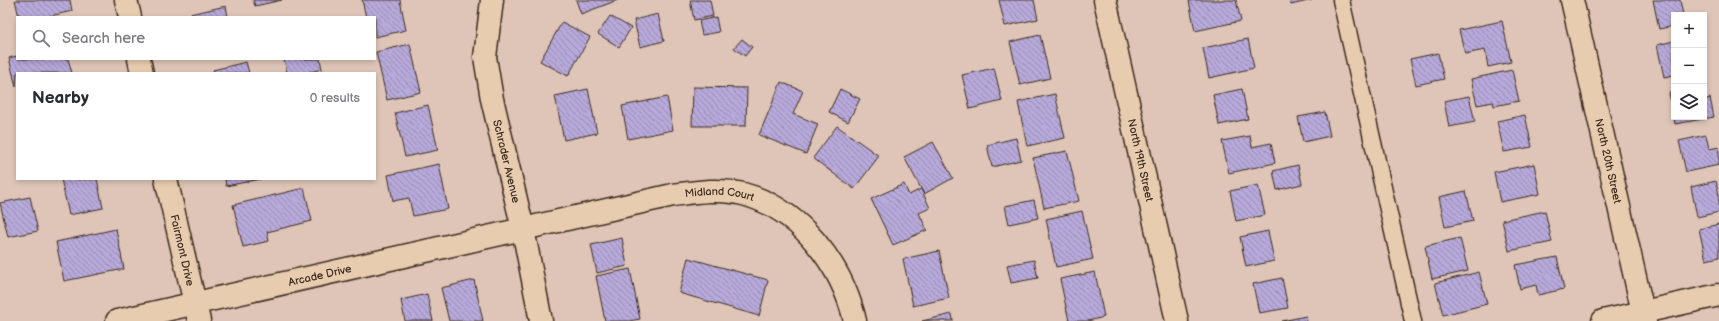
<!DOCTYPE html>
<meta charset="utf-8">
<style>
:root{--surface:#fff;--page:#f7f7f7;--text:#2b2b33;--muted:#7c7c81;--line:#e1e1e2}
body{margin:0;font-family:"Balsamiq Sans",sans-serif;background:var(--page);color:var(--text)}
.controls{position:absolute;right:12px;top:12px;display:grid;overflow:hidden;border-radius:0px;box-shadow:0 2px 6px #0003}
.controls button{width:36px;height:36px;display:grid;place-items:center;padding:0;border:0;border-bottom:1px solid var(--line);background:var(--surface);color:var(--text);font:20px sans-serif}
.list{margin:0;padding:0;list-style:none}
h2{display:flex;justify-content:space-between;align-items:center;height:52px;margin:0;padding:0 16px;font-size:17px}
h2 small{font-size:13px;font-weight:400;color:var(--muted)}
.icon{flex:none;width:22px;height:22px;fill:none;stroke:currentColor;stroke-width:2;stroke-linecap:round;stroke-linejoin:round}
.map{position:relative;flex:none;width:1719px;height:321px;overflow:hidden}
.search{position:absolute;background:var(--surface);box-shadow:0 2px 6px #0003;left:16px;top:16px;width:360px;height:44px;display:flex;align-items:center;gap:10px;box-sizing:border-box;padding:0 14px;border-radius:0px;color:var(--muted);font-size:15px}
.panel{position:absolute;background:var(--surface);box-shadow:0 2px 6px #0003;left:16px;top:72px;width:360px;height:108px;border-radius:0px}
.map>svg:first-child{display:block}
.building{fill:url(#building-back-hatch);stroke:#3b2a1e}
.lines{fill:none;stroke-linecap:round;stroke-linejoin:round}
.lane-casing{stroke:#3b2a1e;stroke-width:19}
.street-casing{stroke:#3b2a1e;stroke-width:25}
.secondary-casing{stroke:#3b2a1e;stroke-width:25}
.lane{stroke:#e8ccaf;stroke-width:16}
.street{stroke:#e8ccaf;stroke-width:22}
.secondary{stroke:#e8ccaf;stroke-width:22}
.labels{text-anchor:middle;stroke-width:3;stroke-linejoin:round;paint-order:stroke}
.street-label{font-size:11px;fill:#3b2a1e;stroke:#e8ccaf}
</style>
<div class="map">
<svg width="1719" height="321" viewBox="0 0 1719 321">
<defs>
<pattern id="building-back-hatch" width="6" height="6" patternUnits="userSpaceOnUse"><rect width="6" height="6" fill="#b7a9da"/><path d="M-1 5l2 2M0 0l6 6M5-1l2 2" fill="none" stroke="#968ab0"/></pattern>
</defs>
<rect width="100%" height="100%" fill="#dec5b8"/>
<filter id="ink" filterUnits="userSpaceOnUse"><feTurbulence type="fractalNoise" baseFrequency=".025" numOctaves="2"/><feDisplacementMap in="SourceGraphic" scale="8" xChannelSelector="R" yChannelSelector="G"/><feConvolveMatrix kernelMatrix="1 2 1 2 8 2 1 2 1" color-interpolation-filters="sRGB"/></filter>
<g filter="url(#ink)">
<g class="building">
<path d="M15 0H70L72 11 46 17H19Z"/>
<path d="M253 0H282L255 6Z"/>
<path d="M362 0H400L406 30 375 37V17H366Z"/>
<path d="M576 0H618L581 14Z"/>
<path d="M690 0H710L713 16 694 20Z"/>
<path d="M999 0H1034L1038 19 1005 26Z"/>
<path d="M1195 0H1236L1241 21 1195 31 1189 1Z"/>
<path d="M1290 0H1312L1291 5Z"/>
<path d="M1653 0H1680L1683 15H1674V26L1659 29Z"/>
<path d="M226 6 228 17H190V14Z"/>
<path d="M658 14 664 41 640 47 634 20Z"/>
<path d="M610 16 631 28 619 47 598 34Z"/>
<path d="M716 17 719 32 702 35 699 21Z"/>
<path d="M1502 21 1511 62 1488 67 1485 50 1465 54 1459 30Z"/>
<path d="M562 22 590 37 568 76 540 61Z"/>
<path d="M1040 35 1050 78 1020 85 1010 42Z"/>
<path d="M742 39 752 47 745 56 734 48Z"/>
<path d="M1248 39 1254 68 1209 78 1203 48Z"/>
<path d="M1674 41V75L1664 77 1657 45Z"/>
<path d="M410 44 421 92 387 100 376 52Z"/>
<path d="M1438 53 1444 79 1416 85 1410 59Z"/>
<path d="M17 56V59H68L72 73H17L16 87 9 58Z"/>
<path d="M284 59H320L322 69 305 73H287Z"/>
<path d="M246 62 249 73H214L213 70Z"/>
<path d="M994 68 1002 101 970 109 962 75Z"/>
<path d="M1512 70 1519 101 1494 106 1493 102 1477 105 1471 79Z"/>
<path d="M781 82 803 91 793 114 818 124 806 154 759 135Z"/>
<path d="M693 87 747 88 746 126H692Z"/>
<path d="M588 89 597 133 564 140 555 96Z"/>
<path d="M840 89 860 99 848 122 829 112Z"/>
<path d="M1242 89 1248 119 1219 125 1213 95Z"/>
<path d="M1674 92V117H1704V100L1710 98 1714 117 1675 124 1669 93Z"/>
<path d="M1055 94 1065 138 1027 146 1018 102Z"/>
<path d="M1469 96 1475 122 1449 127 1444 101Z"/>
<path d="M667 97 673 130 628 139 622 106Z"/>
<path d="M428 105 438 150 405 157 395 113Z"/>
<path d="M1325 112 1330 136 1303 142 1298 117Z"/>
<path d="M1525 115 1532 147 1504 152 1497 121Z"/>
<path d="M837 126 879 156 854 189 813 158Z"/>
<path d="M1706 135 1709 149 1719 147V165L1686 172 1679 141Z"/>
<path d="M1250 136 1252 147 1271 143 1275 163 1229 173 1222 141Z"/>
<path d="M1016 138 1021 160 992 167 987 145Z"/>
<path d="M933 142 953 178 924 194 904 157Z"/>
<path d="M1067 151 1079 201 1044 208 1033 158Z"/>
<path d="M439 164 448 209 413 216 409 198 393 201 388 175Z"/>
<path d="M1534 164 1540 194 1500 202 1494 172Z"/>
<path d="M1298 165 1302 184 1277 190 1273 171Z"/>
<path d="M61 179H97L103 208 69 215Z"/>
<path d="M225 179H261L226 186Z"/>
<path d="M1716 181 1719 195V212L1697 217 1691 187Z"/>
<path d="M904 184 909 195 921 189 930 208 919 213 927 230 893 245 871 199Z"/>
<path d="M1258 185 1265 215 1236 221 1230 191Z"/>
<path d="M304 188 312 221 267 232 269 241 243 247 233 205Z"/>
<path d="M1466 191 1473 221 1445 227 1439 197Z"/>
<path d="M30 197 38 231 8 237 0 203Z"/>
<path d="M1034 200 1038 218 1009 224 1005 206Z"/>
<path d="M1082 211 1093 259 1056 267 1046 219Z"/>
<path d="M1545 211 1552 242 1509 251 1502 220Z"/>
<path d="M1719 224V257L1706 260 1699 229Z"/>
<path d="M116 229 124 269 64 281 56 242Z"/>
<path d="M1268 231 1274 261 1246 267 1240 237Z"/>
<path d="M622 238 627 266 597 273 591 245Z"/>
<path d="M1460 238 1468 271 1432 279 1425 246Z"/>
<path d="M939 251 949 298 913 306 903 259Z"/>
<path d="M1557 257 1564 289 1538 295 1536 285 1520 289 1515 265Z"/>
<path d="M688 258 768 280 759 316 679 293Z"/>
<path d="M1034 260 1038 278 1011 283 1007 265Z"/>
<path d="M630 269 640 319 629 321H605L596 276Z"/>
<path d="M1095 272 1104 317 1088 321H1069L1060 279Z"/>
<path d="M1479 272 1487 304 1443 315 1435 283Z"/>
<path d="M1282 278 1288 308 1259 313 1253 284Z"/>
<path d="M474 280 483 321H449L441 288Z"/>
<path d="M427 294 433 321H405L401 300Z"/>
<path d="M952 314 953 321H922Z"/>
<path d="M1306 316 1307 321H1282Z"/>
</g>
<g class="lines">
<defs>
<path id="lane" d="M1341 0 1413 321"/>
<g id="street">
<path d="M126 0 130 17"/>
<path id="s1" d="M492 0 485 57 492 99 523 229 541 321"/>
<path id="s2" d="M1572 0 1645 321"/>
<path d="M139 59 142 73"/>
<path id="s3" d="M166 179 199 321"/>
<path id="s4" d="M117 321 673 195C695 192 720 188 743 194 800 209 842 265 855 321"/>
<path d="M1603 321 1719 295"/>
</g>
<g id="secondary">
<path id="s5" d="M1105 0 1177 321"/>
</g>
</defs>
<use href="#lane" class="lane-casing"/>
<use href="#street" class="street-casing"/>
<use href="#secondary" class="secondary-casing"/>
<use href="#lane" class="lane"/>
<use href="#street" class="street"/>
<use href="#secondary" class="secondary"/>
</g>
</g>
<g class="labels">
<g class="street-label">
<text dy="4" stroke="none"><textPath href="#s1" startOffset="164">Schrader Avenue</textPath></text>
<text dy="4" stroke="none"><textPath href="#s5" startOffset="164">North 19th Street</textPath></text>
<text dy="4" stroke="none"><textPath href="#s2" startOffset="165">North 20th Street</textPath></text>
<text dy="4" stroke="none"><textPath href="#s4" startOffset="617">Midland Court</textPath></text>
<text dy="4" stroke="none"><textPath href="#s3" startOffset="73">Fairmont Drive</textPath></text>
<text dy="4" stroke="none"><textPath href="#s4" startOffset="208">Arcade Drive</textPath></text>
</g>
</g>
</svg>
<div class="controls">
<button>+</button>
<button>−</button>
<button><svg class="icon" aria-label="layers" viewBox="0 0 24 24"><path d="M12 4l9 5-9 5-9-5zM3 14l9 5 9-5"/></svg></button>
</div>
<div class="search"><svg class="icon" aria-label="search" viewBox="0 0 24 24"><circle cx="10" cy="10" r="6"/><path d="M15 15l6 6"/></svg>Search here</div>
<section class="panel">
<h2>Nearby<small>0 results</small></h2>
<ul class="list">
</ul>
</section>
</div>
